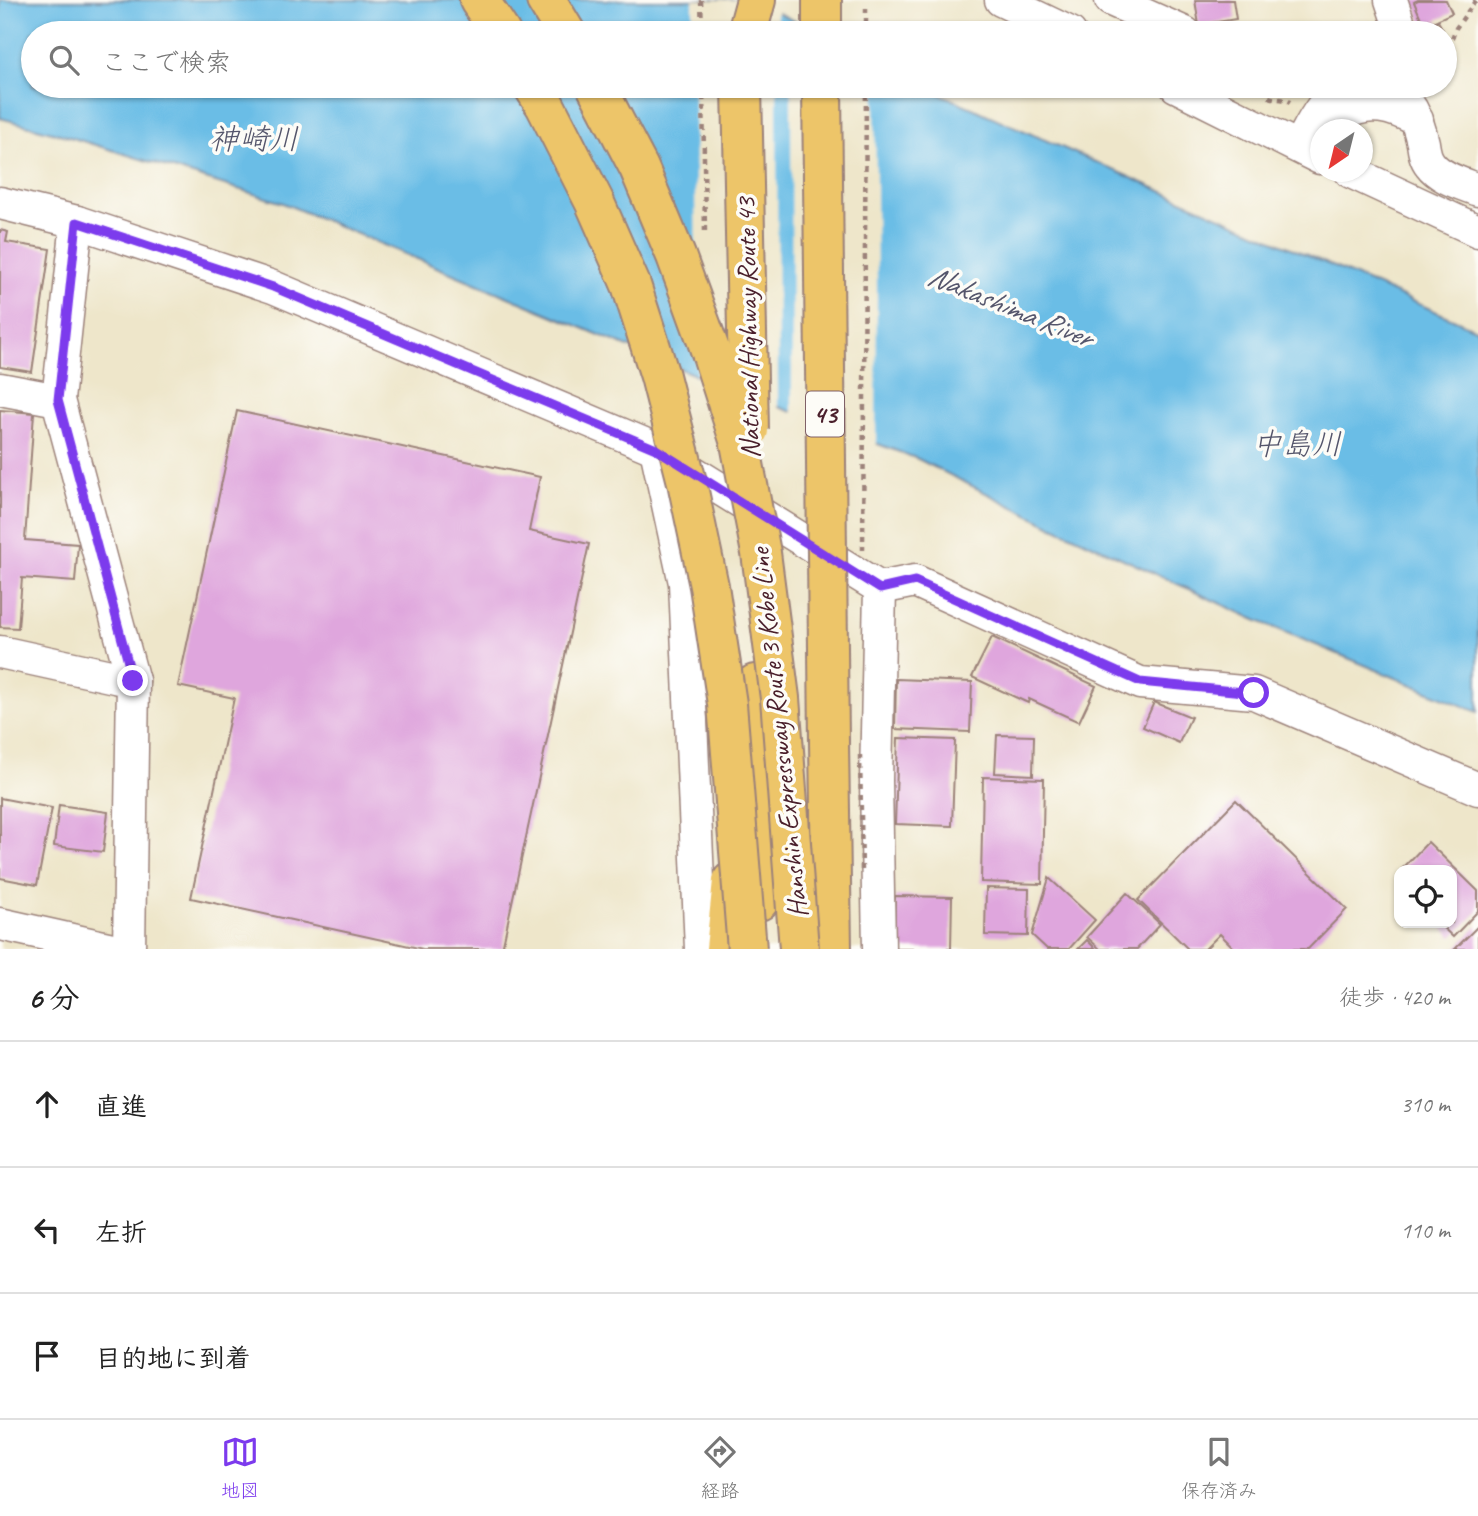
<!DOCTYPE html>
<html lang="ja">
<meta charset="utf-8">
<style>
:root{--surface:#fff;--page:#f6f6f6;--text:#222;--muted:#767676;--line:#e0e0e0;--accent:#7c3aed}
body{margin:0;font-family:Caveat,"Klee One",sans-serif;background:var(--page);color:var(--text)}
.controls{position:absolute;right:21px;bottom:21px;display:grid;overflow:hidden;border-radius:14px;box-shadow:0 2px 5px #0004}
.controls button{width:63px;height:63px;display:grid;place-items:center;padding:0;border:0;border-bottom:2px solid var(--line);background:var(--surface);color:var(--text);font:35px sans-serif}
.compass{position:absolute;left:1310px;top:119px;width:63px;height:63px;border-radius:50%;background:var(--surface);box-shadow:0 2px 5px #0004;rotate:215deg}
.stop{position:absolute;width:21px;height:21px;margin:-16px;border:5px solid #7c3aed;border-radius:50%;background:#fff}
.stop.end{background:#7c3aed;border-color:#fff;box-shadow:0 2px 7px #0008}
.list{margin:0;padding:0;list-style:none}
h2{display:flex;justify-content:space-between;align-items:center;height:91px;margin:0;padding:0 28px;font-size:30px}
h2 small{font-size:23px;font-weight:400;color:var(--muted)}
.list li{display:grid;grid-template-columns:46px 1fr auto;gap:21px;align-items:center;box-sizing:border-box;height:126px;padding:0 28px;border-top:2px solid var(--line)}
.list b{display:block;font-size:26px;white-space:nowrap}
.list em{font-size:23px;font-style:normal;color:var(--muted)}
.icon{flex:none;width:38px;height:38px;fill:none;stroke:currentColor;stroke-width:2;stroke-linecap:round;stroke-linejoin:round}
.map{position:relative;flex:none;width:1478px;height:949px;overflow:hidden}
.search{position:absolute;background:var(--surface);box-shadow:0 2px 5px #0004;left:21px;right:21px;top:21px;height:77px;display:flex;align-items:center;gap:18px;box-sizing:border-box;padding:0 24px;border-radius:38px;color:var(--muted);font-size:26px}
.sheet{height:469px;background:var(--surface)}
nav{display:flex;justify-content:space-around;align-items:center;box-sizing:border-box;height:98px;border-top:2px solid var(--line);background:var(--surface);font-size:19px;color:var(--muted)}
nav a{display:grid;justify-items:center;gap:4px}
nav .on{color:var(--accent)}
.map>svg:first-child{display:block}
.water{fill:#6abde6;stroke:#5a6e88;stroke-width:2}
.pier{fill:#eee6ca}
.building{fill:#dfa6dd}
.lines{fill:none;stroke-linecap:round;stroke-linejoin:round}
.minor-casing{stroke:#9c827a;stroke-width:35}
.highway-casing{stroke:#9c827a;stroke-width:42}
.path{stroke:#9c827a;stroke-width:4.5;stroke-dasharray:5 5;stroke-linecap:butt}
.minor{stroke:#fff;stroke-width:32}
.highway{stroke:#edc569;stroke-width:38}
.highway-bridge-casing{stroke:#9c827a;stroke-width:42;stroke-linecap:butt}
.path-bridge{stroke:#9c827a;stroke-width:4.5;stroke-dasharray:5 5;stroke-linecap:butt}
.highway-bridge{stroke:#edc569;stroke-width:38}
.route{stroke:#7c3aed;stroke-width:9}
.labels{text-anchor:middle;stroke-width:7;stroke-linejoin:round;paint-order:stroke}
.shield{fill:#fdfcf7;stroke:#806168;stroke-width:2}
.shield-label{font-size:26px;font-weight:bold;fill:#4a1f2b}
.street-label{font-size:28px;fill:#4a1f2b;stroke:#fdfcf7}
.water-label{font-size:30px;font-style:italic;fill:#55566c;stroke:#fdfcf7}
</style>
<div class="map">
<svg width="1478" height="949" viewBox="0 0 1478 949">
<rect width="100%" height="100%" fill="#fdfcf7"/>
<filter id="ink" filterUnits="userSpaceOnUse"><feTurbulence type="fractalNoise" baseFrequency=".0143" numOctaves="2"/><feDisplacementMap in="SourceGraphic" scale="14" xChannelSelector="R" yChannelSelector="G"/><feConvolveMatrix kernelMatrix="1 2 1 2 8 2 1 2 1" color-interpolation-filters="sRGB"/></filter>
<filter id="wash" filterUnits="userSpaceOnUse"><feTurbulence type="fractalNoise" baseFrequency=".00686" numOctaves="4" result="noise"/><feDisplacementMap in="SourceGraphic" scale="28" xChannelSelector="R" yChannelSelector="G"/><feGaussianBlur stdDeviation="1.57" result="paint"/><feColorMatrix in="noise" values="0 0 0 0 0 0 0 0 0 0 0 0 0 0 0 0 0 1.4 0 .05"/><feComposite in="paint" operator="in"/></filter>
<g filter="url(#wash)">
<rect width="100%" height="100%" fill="#eee6ca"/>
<path class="water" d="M0 0H753L818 33H33V86H922L1478 330V712L1256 620 1054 527 918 459 712 382 283 203 63 135 0 118Z"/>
<g class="pier">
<path d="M693 0H761L777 8V33H693Z"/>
<path d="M694 86H777L778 410 697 379Z"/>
<path d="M791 86H875L877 288 876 447 792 416Z"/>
</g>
<g id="blocks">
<g class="building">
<path d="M1195 0H1233L1236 19 1199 25Z"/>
<path d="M1418 0H1446L1452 13 1424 26 1414 2Z"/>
<path d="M1438 21 1443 30 1435 33H1429L1426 27Z"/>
<path d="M0 230 8 232 6 242 50 249 32 372 0 367Z"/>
<path d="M0 410 34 413 25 540 78 544 75 582 22 578 18 628 0 627Z"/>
<path d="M237 411 540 477 529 531 589 544 502 949H423L191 898 234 698 178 686Z"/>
<path d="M992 637 1096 686 1079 722 1029 699 1028 703 972 677Z"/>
<path d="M896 679 972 682 970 732 895 729Z"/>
<path d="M1154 702 1191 717 1179 743 1143 727Z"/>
<path d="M997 735 1034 736 1033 775 995 773Z"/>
<path d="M898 738 955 740 952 826 895 824Z"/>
<path d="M983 777 1044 779 1042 884 981 882Z"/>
<path d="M0 798 52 808 37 885 0 878Z"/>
<path d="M1236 800 1347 909 1308 949H1235L1220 934 1205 949H1188L1138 900Z"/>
<path d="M59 805 108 812 103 852 54 846Z"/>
<path d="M1428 842 1478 891V911L1453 937 1438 923H1452V870H1401Z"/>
<path d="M1049 878 1095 920 1069 949H1047L1032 935Z"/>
<path d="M986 888 1029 889 1028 936 985 935Z"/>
<path d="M1127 893 1160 924 1137 949H1100L1087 937Z"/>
<path d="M895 896 952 897 951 949H894Z"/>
<path d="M1478 926V949H1455Z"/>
<path d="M1087 940 1096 949H1078Z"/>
</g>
</g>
</g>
<g filter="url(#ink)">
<use href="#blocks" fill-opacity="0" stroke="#9c827a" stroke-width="2"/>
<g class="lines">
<defs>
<g id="minor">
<path d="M1001 0 1070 33"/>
<path d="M1111 0 1185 33"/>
<path d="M1391 0 1402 33"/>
<path d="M1176 86 1320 158"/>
<path d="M1386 86C1411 98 1417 118 1423 143 1424 150 1425 158 1430 164 1440 178 1463 184 1478 190"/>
<path d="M1327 130C1333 125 1337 119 1343 115 1369 99 1393 107 1417 120"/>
<path d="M1306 134C1316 115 1327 97 1345 86"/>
<path d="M1351 172 1478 231"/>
<path d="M0 203 77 222 273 287 656 449 880 588 915 581 1140 683 1254 693 1478 789"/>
<path d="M77 222 58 400 133 681 129 949"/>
<path d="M0 389 58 400"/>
<path d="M656 449 685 583 701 949"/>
<path d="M0 652 133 681"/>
<path d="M0 924 113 949"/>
<path d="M879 949 876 781 880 588"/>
</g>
<g id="highway">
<path d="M479 0 501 33"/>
<path d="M546 0 566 33"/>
<path d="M822 0V33"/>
<path d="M747 33 756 0"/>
<path d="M829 742 832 949"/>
<path d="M757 759 759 901"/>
<path d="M743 790 755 684"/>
<path d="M725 949 732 881"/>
</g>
</defs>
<use href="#minor" class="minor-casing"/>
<use href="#highway" class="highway-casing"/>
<g class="path">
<path d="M701 0 702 33"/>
<path d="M866 33V7"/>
<path d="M1445 57 1456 28 1476 0"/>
<path d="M1269 97C1277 100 1283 98 1290 102"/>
</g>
<use href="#minor" class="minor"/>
<use href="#highway" class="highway"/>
<defs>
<g id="highway-bridge">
<path d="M533 86 545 105 594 201 631 285 660 376 687 482 709 586 727 704 747 949"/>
<path d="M596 86 639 168 676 256 712 355 740 443 761 553 780 698 799 949"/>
<path d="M742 86 749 430"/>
<path d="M822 86 829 742"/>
</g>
</defs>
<use href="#highway-bridge" class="highway-bridge-casing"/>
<g class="path-bridge">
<path d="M703 86 705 235"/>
<path d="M863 550 866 86"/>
<path d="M860 755 862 872"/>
</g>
<use href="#highway-bridge" class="highway-bridge"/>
</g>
</g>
<g class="lines" filter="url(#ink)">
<path class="route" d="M133 681 58 400 77 222 273 287 656 449 880 589 915 581 1140 682 1254 693"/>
</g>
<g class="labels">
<rect class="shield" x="806" y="391.5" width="38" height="45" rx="5"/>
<g class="shield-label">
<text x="825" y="423">43</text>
</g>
<g class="street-label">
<text transform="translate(747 328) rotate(-91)" y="10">National Highway Route 43</text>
<text transform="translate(778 733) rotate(-96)" y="10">Hanshin Expressway Route 3 Kobe Line</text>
</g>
<g class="water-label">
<text x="254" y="149">神崎川</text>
<text transform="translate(1010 306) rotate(22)" y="10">Nakashima River</text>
<text x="1297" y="454">中島川</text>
</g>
</g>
</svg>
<div class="controls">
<button><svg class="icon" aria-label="locate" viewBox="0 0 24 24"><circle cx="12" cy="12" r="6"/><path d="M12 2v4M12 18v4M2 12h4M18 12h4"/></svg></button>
</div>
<svg class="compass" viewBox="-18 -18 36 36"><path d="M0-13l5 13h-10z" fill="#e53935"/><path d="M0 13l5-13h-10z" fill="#767676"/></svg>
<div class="stop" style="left:1254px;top:693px"></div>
<div class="stop end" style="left:133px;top:681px"></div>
<div class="search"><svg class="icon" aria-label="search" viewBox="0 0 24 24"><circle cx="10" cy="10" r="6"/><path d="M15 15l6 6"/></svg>ここで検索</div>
</div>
<section class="sheet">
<h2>6 分<small>徒歩 · 420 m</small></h2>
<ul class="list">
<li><svg class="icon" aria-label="ahead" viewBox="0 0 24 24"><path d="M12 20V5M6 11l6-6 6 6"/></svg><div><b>直進</b></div><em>310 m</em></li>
<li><svg class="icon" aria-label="left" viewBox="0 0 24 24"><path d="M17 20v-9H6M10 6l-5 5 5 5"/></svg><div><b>左折</b></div><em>110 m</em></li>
<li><svg class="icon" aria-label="arrive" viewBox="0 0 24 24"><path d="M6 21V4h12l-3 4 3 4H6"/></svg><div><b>目的地に到着</b></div></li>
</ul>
</section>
<nav>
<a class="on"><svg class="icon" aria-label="map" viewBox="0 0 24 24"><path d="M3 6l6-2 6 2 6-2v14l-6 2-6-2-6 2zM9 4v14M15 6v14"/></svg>地図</a>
<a><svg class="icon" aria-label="directions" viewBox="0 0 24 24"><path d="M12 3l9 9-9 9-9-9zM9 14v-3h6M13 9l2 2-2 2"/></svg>経路</a>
<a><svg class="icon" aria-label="saved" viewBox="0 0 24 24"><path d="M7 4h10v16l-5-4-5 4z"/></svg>保存済み</a>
</nav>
